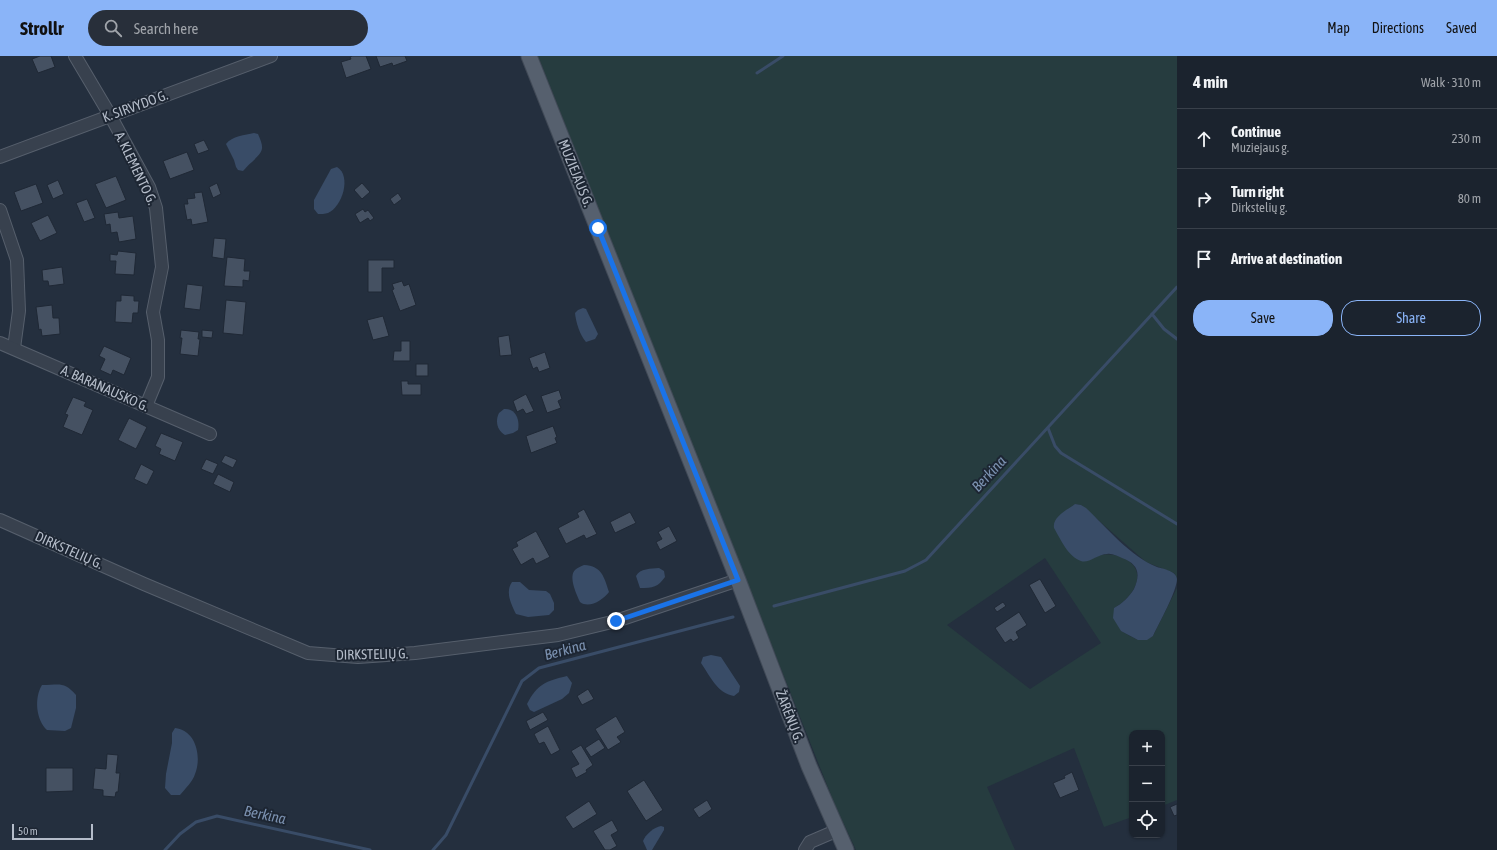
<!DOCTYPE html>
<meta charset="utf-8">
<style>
:root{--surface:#1b232e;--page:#282f3a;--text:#f1f3f6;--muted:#a0a4aa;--line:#39404a;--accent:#8ab4f8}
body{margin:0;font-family:"Asap Condensed",sans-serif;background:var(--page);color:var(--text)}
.controls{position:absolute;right:12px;bottom:12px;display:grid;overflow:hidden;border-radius:8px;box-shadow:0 1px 3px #0004}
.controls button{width:36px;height:36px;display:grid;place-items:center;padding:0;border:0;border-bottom:1px solid var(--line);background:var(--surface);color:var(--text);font:20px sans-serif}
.scale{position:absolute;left:12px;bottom:10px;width:81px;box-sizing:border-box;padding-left:4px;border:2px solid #b4bcc9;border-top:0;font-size:11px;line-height:14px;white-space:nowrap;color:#b4bcc9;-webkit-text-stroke:3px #1d2633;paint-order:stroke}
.stop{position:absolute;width:12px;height:12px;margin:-9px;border:3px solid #1a73e8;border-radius:50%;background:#fff}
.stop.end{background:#1a73e8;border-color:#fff;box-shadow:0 1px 4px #0008}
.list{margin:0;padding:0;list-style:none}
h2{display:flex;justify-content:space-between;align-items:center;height:52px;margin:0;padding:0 16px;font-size:17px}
h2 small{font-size:13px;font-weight:400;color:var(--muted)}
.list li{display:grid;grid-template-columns:26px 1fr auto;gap:12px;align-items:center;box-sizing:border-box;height:60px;padding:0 16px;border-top:1px solid var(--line)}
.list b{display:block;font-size:15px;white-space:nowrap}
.list p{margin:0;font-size:13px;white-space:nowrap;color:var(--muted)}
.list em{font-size:13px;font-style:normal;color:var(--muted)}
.actions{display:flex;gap:8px;padding:12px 16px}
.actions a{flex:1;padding:9px 0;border:1px solid var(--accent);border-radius:16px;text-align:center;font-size:14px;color:var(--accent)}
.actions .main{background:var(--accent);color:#111}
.icon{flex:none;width:22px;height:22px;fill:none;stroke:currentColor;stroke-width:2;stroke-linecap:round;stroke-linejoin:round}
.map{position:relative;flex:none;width:1177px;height:794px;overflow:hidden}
header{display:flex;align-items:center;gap:24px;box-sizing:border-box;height:56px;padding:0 20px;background:var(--accent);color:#111}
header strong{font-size:19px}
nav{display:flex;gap:22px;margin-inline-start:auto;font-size:14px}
.search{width:280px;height:36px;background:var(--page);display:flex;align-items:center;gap:10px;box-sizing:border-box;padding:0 14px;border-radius:22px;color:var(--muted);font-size:15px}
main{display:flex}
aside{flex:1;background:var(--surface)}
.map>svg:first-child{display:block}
.green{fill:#263c3f;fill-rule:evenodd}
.water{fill:#394c67}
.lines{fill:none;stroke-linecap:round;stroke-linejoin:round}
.stream{stroke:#394c67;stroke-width:3}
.building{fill:#455162;stroke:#1f2835}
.minor-casing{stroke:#565f6c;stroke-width:14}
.major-casing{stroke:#414a57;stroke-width:17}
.minor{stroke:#38414e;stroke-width:12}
.major{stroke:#56606e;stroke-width:15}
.route{stroke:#1a73e8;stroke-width:5}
.labels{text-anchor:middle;stroke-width:4;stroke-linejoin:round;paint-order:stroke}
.street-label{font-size:14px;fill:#b4bcc9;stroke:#1d2633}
.water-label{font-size:15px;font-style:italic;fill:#7c92b1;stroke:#1d2633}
</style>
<header>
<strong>Strollr</strong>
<div class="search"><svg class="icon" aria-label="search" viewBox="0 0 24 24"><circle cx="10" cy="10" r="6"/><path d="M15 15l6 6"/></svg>Search here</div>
<nav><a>Map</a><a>Directions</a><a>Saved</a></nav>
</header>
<main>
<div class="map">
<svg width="1177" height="794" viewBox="0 0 1177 794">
<rect width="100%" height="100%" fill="#242f3e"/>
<path class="green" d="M538 0H1177V522L1174 517 1146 506 1081 449 1075 448 1057 462 1097 500C1106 498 1112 498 1121 501 1151 513 1134 541 1114 552L1121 575C1133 581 1140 589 1153 580L1177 532V744L1162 750V677H1132V761L1104 771 1074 692 987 731 1015 794H856L835 749 744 520ZM1045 502 1101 587 1030 633 947 569Z"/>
<g class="water">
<path d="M254 77 258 78C265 94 263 95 252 106 248 109 246 112 243 115L238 114 236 111 234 104 226 88C232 80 245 79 254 77Z"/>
<path d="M337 111C352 120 342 151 328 157 325 158 321 158 318 158L314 153V144L331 113Z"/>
<path d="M583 252 586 253 598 278 595 283 586 286C580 279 576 267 575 257L578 254Z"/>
<path d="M504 353C516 352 520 364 518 374L513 377 505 379C497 374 495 365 499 357Z"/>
<path d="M1075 448 1081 449 1086 452C1107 472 1130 500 1157 511 1164 513 1176 515 1177 523 1177 535 1159 567 1153 580L1147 584H1138L1121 575 1113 562 1114 552C1122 548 1129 541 1134 533 1141 517 1138 508 1122 502 1117 500 1112 497 1107 498 1098 498 1088 508 1081 505 1068 501 1060 482 1054 472 1052 461 1067 454 1075 448Z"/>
<path d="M584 509C602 510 604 521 609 536 603 544 589 553 580 546 577 539 568 521 575 514 577 512 581 510 584 509Z"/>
<path d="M659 512 664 515 665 521C658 531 653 532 640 532L636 520C640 512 651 513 659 512Z"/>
<path d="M512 526H520L529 534 546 535 550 538 554 547V554L549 559 528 561 516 558C511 548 505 536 512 526Z"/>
<path d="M711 599 721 601 740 630 739 636 734 640C717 637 710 620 701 607L703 601Z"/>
<path d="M567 620 572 627 569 637 562 643 534 656 530 654 527 648C537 628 546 625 567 620Z"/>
<path d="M42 629C60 629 64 625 76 639V652L71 672 65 675 47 674C36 664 34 642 42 629Z"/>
<path d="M175 672C196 674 202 701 195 718 193 725 185 733 180 739H171L165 732 166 718 172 687V677Z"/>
<path d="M661 770 664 771V774L652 794H647L643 785C645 779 654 771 661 770Z"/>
</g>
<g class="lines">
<g class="stream">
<path d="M757 17 783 0"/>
<path d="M1152 258 1164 273 1177 283"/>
<path d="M1048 372 1055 390 1061 397 1177 468"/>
<path d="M774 550 905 515 926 504 1177 231"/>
<path d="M165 794 180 778 196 766 217 760 370 794"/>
<path d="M433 794 446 779 522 625 539 612 733 561"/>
</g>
</g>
<g class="building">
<path d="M40 0H51L55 11 38 17 32 3Z"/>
<path d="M366 0 371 13 346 22 341 6 351 3 350 1 352 0Z"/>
<path d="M376 0H405L407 5 393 10 392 7 380 11Z"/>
<path d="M204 84 209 94 198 98 194 88Z"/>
<path d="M187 96 194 114 170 123 163 105Z"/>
<path d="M116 120 126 144 106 152 95 128Z"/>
<path d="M58 124 64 138 53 143 47 129Z"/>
<path d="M217 127 221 138 213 142 209 131Z"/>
<path d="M362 127 370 136 362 143 354 134Z"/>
<path d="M36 128 43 147 21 155 14 136Z"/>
<path d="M202 136 208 166 192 169 191 163 187 164 184 148H188L187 143 195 142 194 137Z"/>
<path d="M398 137 402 143 394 149 390 143Z"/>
<path d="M87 143 95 162 84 166 76 147Z"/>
<path d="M363 153 365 156 368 154 374 162 370 165 368 162 360 167 355 158Z"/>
<path d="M118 156 119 162 133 160 136 183 119 186 117 176 111 177 110 168 106 169 104 158Z"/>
<path d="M48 159 57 177 40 185 31 167Z"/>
<path d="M214 182 226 183 224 203 212 201Z"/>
<path d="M118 195 136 197 134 219 115 218 116 205H110V198L117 199Z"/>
<path d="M227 201 245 203 244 215H250L249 225 243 224V231L224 230Z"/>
<path d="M368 204H394V212H382V236H368Z"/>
<path d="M62 211 64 228 49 230 48 225H43L42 214Z"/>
<path d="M402 225 404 230 409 228 416 249 400 255 392 234 394 233 392 228Z"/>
<path d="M187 228 203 230 200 254 184 252Z"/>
<path d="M121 239 134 240V245H139L138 257H133L132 267 115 266 116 245H121Z"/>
<path d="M226 244 246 246 243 279 223 277Z"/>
<path d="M52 249 53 262H59L60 278 42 280 41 273 39 274 36 251Z"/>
<path d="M383 260 389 280 373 284 367 264Z"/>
<path d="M181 274 199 276 198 283H200L198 300 180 298 182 282H180Z"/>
<path d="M202 274 213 275 212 282 202 281Z"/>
<path d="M509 279 512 299 500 300 498 281Z"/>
<path d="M401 285H410V305H393L394 295H401Z"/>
<path d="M104 290 131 302 124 319 113 314 111 319 100 314 105 303 99 300Z"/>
<path d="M545 296 550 312 539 316 537 311 533 313 529 302Z"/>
<rect x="416" y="308" width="12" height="12"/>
<path d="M401 325H408V328H421V339H402Z"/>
<path d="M559 334 562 343 558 345 561 352 547 357 541 340Z"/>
<path d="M526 338 534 355 526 358 523 353 517 356 513 345Z"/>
<path d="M73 341 86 346 84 350 93 354 82 379 63 371 68 359 65 358Z"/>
<path d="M129 362 147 371 136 393 118 384Z"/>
<path d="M553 370 557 381 555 382 557 387 531 397 526 380Z"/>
<path d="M161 377 183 386 175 405 159 398 161 393 155 390Z"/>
<path d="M225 399 237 404 233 412 221 406Z"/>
<path d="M206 403 218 408 213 418 201 413Z"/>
<path d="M141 408 154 415 147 429 134 423Z"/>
<path d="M218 418 234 426 230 436 213 428Z"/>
<path d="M584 453 597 478 586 483 584 479 566 488 558 472 579 461 577 457Z"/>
<path d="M630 456 636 467 615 477 610 466Z"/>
<path d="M669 470 677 485 660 494 656 486 662 483 658 476Z"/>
<path d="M536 475 550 501 536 508 533 502 521 509 512 493 518 490 516 486Z"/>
<path d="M1040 523 1056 550 1045 557 1029 529Z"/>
<path d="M1003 546 1006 550 997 556 994 552Z"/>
<path d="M1019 556 1027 569 1016 576 1019 582 1013 586 1011 583 1005 587 995 572Z"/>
<path d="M588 633 594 643 582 649 577 640Z"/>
<path d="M543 656 548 664 530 674 526 665Z"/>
<path d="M616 660 625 676 617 681 621 686 608 694 595 673Z"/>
<path d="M548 670 560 694 551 699 544 686 539 688 534 678Z"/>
<path d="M599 683 605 692 591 701 585 692Z"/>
<path d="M581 689 593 709 586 714 587 716 576 722 571 712 579 708 571 695Z"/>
<path d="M107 698 118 699 116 717H120L118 736H116L115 741 103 740V734L93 733 95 712 106 713Z"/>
<path d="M46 712H73V735L46 736Z"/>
<path d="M1072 716 1079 734 1060 742 1053 727 1065 722 1064 720Z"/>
<path d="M644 724 663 754 646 765 627 735Z"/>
<path d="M707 744 712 753 699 762 693 753Z"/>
<path d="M589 745 597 758 573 773 565 761Z"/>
<path d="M1177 748V759L1174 760 1170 751Z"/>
<path d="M612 764 618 775 611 779 617 790 610 794H605L593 775Z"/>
</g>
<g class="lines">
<defs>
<g id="minor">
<path d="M75 0 110 59 149 131 156 152 162 211 153 256 158 284V321L146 350"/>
<path d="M0 101 271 0"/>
<path d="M0 154 17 204 19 255 14 292"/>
<path d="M0 287 210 378"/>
<path d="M0 464 144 528 308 597 358 601 415 597 558 579 616 565 738 524"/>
<path d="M805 794 810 786 838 774"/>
</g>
<path id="major" d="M529 0 738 524 809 710 846 794"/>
</defs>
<use href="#minor" class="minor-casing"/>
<use href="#major" class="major-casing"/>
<use href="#minor" class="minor"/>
<use href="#major" class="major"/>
</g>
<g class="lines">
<path class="route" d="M598 172 738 524 616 565"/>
</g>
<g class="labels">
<g class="street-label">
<text transform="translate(135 50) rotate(-20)" y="5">K. SIRVYDO G.</text>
<text transform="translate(136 112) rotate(64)" y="5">A. KLEMENTO G.</text>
<text transform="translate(576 117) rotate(68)" y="5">MUZIEJAUS G.</text>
<text transform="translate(105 332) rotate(24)" y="5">A. BARANAUSKO G.</text>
<text transform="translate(69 494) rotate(24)" y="5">DIRKSTELIŲ G.</text>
<text transform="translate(372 598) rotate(-1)" y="5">DIRKSTELIŲ G.</text>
<text transform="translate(790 660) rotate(69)" y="5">ŽARĖNŲ G.</text>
</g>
<g class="water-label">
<text transform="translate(989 418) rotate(-47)" y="5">Berkina</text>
<text transform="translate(565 594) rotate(-15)" y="5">Berkina</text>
<text transform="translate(265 759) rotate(12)" y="5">Berkina</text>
</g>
</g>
</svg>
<div class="controls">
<button>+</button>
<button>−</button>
<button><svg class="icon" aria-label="locate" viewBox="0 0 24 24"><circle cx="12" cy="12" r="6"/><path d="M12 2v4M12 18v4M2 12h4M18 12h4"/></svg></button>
</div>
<div class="scale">50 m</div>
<div class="stop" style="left:598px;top:172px"></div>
<div class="stop end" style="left:616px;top:565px"></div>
</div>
<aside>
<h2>4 min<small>Walk · 310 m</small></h2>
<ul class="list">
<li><svg class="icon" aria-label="ahead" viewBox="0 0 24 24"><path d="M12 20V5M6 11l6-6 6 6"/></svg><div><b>Continue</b><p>Muziejaus g.</p></div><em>230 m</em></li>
<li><svg class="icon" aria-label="right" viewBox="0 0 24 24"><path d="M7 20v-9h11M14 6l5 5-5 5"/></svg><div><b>Turn right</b><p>Dirkstelių g.</p></div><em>80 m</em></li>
<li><svg class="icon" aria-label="arrive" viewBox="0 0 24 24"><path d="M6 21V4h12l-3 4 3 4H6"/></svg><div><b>Arrive at destination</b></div></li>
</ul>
<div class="actions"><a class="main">Save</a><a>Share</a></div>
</aside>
</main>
